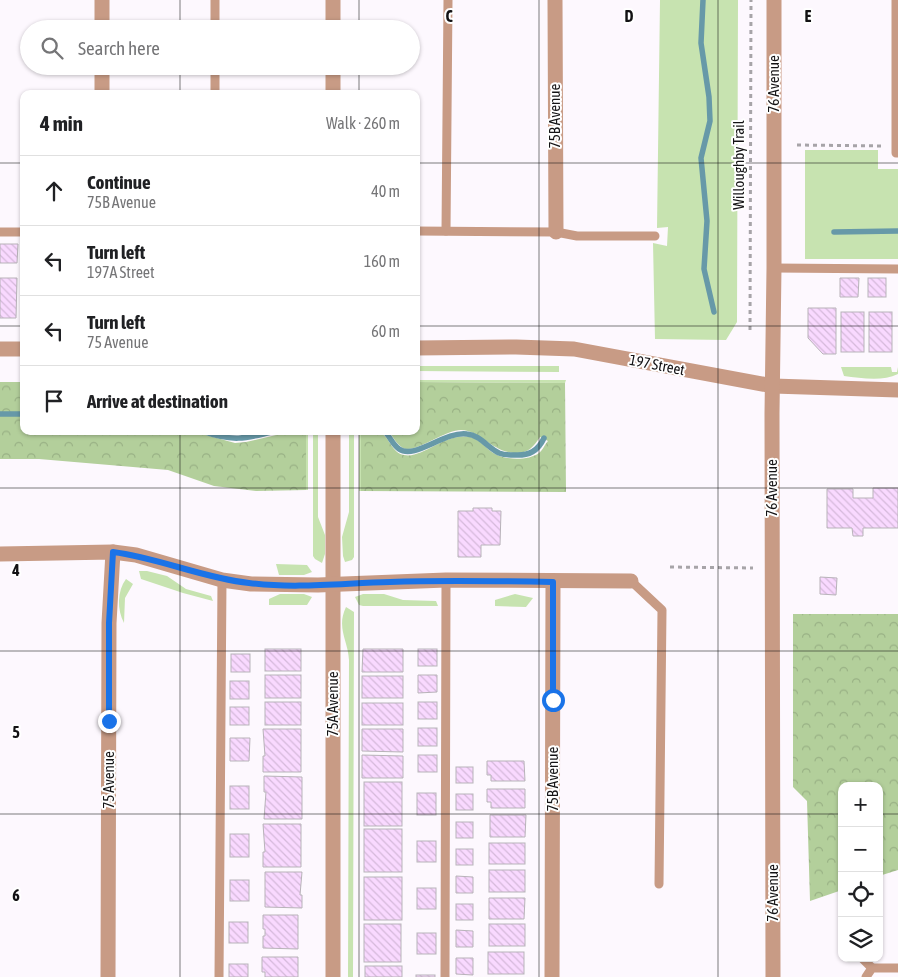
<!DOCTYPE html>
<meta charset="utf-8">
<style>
:root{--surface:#fff;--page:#f6f6f6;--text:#202124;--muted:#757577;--line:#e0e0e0}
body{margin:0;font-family:"Asap Condensed",sans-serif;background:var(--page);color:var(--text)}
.controls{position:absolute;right:15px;bottom:15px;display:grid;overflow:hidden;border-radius:10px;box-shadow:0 1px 4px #0004}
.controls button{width:45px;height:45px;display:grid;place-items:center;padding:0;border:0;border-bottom:1px solid var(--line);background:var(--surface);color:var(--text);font:25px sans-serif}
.stop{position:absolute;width:15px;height:15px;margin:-11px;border:4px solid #1a73e8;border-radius:50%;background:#fff}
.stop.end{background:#1a73e8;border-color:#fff;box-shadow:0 1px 5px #0008}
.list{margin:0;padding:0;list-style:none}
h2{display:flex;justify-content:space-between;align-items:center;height:65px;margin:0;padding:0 20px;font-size:21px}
h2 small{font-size:16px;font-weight:400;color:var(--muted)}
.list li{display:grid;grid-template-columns:32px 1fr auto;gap:15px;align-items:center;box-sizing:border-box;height:70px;padding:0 20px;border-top:1px solid var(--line)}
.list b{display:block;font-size:19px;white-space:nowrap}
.list p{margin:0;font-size:16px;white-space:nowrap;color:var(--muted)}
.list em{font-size:16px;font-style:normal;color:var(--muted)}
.icon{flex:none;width:28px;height:28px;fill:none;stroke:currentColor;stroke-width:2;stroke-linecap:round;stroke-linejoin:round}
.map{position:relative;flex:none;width:898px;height:977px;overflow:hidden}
.search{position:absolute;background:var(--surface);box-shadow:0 1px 4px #0004;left:20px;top:20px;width:400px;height:55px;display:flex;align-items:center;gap:12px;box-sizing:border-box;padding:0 18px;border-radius:28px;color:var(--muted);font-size:19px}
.panel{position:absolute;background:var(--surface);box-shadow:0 1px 4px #0004;left:20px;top:90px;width:400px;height:345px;border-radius:10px}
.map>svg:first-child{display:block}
.grass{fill:#c7e3b0}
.forest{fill:url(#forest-crowns)}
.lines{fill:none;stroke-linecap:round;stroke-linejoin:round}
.stream{stroke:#6799a8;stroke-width:5.5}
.building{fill:url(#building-back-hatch);stroke:#b8b3b9}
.path{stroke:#a7a4a8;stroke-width:3;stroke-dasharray:4 4;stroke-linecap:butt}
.lane{stroke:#c89b85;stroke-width:9}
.street{stroke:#c89b85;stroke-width:15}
.route{stroke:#1a73e8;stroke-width:6}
.grid{fill:none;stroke:#131214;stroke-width:1;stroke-opacity:0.55}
.labels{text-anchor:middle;stroke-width:4;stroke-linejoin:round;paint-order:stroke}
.street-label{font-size:15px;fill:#131214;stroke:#fff}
.grid-label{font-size:16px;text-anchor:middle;font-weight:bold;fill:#131214;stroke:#fff;stroke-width:4;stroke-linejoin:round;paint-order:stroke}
</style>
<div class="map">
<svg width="898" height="977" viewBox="0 0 898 977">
<defs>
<pattern id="forest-crowns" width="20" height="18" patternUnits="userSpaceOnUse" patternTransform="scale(1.25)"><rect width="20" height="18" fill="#b3cf9b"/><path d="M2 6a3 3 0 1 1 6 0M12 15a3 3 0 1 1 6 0" fill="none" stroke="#99b185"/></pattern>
<pattern id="building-back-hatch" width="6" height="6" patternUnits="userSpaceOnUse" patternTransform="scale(1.25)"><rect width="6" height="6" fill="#f9d9ff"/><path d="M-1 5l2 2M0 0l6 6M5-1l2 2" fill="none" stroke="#d5b9da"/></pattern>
</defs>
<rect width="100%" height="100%" fill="#fdf8fe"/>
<g class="grass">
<path d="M660 0H738L737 322 726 340 655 339 653 243 667 246 668 227 657 228Z"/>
<path d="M805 150H878V169H898V259H805Z"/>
<path d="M416 366H559V372L416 371Z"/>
<path d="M841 367H891L892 372H897L898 367V374C882 382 861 378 844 376Z"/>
<path d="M416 380H566L565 383 416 382Z"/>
<rect x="306" y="431" width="2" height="59"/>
<path d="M313 431H318V517L325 535V554L322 563 315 559 313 556Z"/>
<path d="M349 431H354V557L352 560 345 562 343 556 342 537 349 512Z"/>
<rect x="359" y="431" width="2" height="60"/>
<path d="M276 564 307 565 312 572 304 575H279Z"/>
<path d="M139 571H147L167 576 186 589 211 596 213 601 183 593 141 579Z"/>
<path d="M126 579 133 584 125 598 124 623C117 610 117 591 126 579Z"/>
<path d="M280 594H304L312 597 307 605H269V599Z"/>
<path d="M363 594H384L403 600 436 601 438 606H363L359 605 355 597Z"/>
<path d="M515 594 533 598 526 607 495 606V600Z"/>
<path d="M346 607 354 612 353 977H348L349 660C348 640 336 628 346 607Z"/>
</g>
<g class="forest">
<path d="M0 382H24V431H191L235 443 246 442 293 431H306V490L256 491 214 486 168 470 39 459H0Z"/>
<path d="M416 382 565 383 566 492 361 491V431C366 431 375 430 380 432 390 438 392 453 404 455 423 459 443 433 470 437 479 438 486 449 495 454 506 460 528 461 539 453 543 450 545 444 548 441L540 437C533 448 527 454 513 453 490 450 481 431 461 430 444 430 415 454 403 448 396 444 393 436 388 431H416Z"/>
<path d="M214 431H260L235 435Z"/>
<path d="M793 614H898V870L879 876V786H842V890L810 901 807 801 793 787Z"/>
</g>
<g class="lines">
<g class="stream">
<path d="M703 0 701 43 709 97 710 121 701 158 707 221 704 269 714 312"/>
<path d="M834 232 898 231"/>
<path d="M0 414H24"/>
<path d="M202 431C232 442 245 439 275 431"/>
<path d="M384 431C390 436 392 444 399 449 415 460 444 431 467 434 480 435 488 448 499 453 504 455 509 455 514 455 529 456 538 451 544 438"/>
</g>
</g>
<g class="building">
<path d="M0 244H18L17 263H0Z"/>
<path d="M0 278H17L16 318H0Z"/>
<rect x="22" y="278" width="2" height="40"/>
<path d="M840 278H859L858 297H840Z"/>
<rect x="868" y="278" width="18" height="19"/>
<path d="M808 308H836V354H823L808 338Z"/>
<rect x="841" y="312" width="23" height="40"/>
<rect x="869" y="312" width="23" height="40"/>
<path d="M873 488H898V528H863V536H853L852 528H827V489H853V498H873Z"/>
<path d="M473 508H492V511H501L500 545H481V557H458V511H473Z"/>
<path d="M820 577 837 578 836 595 820 594Z"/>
<rect x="265" y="649" width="36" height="22"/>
<path d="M363 649H403V672H362Z"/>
<rect x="418" y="649" width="19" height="17"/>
<rect x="231" y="654" width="19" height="18"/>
<rect x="265" y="675" width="36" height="23"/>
<path d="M418 675H437V692L418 693Z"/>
<rect x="362" y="676" width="41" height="22"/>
<rect x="230" y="681" width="19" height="18"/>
<rect x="265" y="702" width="36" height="23"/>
<rect x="418" y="702" width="19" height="17"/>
<rect x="362" y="703" width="41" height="22"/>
<rect x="230" y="707" width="19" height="18"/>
<rect x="418" y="728" width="19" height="18"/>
<path d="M263 729H301V772H263V756H265Z"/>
<path d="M362 729H403V752L362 751Z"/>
<path d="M230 738H250L249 761H230Z"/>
<path d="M362 755 403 756V778H362Z"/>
<rect x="418" y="755" width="19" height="17"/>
<path d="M487 761H524L525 781H491V775H487Z"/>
<rect x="456" y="767" width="17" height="16"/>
<path d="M264 776 302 777V819H264L266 792H264Z"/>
<rect x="364" y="782" width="38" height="44"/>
<rect x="230" y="786" width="19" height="23"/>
<path d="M487 789H525V808H491V802H487Z"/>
<rect x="417" y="793" width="19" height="22"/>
<rect x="456" y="794" width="17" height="16"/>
<path d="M490 815H526L525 837H490Z"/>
<rect x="456" y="822" width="17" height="16"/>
<path d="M263 824H301V867H263V852H265Z"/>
<rect x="364" y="829" width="38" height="43"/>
<rect x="230" y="834" width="19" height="23"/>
<rect x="417" y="841" width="19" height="21"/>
<rect x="489" y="843" width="36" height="21"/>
<rect x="456" y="849" width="17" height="16"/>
<rect x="489" y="870" width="36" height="22"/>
<path d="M265 872H302L300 895H302V908L265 907Z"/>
<path d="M456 876 473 877V893H456Z"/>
<rect x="364" y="877" width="38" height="43"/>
<rect x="230" y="880" width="19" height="21"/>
<rect x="417" y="888" width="19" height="21"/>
<path d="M489 898H525L524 919H489Z"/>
<rect x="456" y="904" width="17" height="16"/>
<path d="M263 915H298V949L263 948V936H265V929H263Z"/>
<rect x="229" y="922" width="19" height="21"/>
<rect x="364" y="924" width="37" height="38"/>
<rect x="489" y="924" width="36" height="22"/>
<path d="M456 930 473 931V947H456Z"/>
<rect x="417" y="933" width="19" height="21"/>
<rect x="488" y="952" width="36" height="22"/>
<path d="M262 957H298V977H265V972H262Z"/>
<path d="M456 958H473V975L456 974Z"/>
<rect x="229" y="964" width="19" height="13"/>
<rect x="365" y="966" width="37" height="11"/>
<rect x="416" y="975" width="19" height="2"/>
</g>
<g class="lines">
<g class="path">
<path d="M797 145 884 146"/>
<path d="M750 330 751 0"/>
<path d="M670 567 753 568"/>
</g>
<g class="lane">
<path d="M896 0V153H898"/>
<path d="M215 29V0"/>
<path d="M215 94V66"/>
<path d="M416 231 556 232 577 236H655"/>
<path d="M446 231 448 0"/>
<path d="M0 232H24"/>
<path d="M774 268 898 269"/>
<path d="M631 581 662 610 659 884"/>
<path d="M862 958 872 968"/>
<path d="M219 977 222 580"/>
<path d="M445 977 446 580"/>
<path d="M866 977 872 968H898"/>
</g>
<g class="street">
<path d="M102 0V29"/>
<path d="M555 0 556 232"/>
<path d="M333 29V0"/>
<path d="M102 66V94"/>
<path d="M333 94V66"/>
<path d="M416 348 516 347 574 349 773 386 898 390"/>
<path d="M0 349H24"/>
<path d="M333 431V977"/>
<path d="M0 554 113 552 136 555 222 580 251 584 318 585 446 580 631 581"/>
<path d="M108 977 109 623 113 552"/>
<path d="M552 977 553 582"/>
<path d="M773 977 772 413 774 268V0"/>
</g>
</g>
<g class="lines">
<path class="route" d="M109 721V623L113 552C159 558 203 578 249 583 296 589 344 583 390 582 445 580 499 581 553 582V700"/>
</g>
<path class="grid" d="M180 0V29M359 0V29M539 0V977M718 0V977M180 66V94M359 66V94M0 163H24M416 163H898M0 326H24M416 326H898M180 431V977M359 431V977M0 488H898M0 651H898M0 814H842M879 814H898"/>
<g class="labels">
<g class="street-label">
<text transform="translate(774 84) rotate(-90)" y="5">76 Avenue</text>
<text transform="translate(555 116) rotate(-90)" y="5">75B Avenue</text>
<text transform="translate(739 165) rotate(-90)" y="5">Willoughby Trail</text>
<text transform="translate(657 365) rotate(11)" y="5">197 Street</text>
<text transform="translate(772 488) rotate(-90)" y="5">76 Avenue</text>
<text transform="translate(333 704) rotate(-90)" y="5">75A Avenue</text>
<text transform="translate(553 779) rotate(-90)" y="5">75B Avenue</text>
<text transform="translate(109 780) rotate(-90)" y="5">75 Avenue</text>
<text transform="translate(773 893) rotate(-90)" y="5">76 Avenue</text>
</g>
</g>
<g class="grid-label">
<text x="449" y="22">C</text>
<text x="629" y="22">D</text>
<text x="808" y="22">E</text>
<text x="16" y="576">4</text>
<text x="16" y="738">5</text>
<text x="16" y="901">6</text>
</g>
</svg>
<div class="controls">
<button>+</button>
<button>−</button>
<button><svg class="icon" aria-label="locate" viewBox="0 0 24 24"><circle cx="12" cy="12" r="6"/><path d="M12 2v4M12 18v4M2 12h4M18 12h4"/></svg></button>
<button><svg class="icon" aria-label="layers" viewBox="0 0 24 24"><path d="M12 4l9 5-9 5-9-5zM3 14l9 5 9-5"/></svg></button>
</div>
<div class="stop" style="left:553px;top:700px"></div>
<div class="stop end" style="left:109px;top:721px"></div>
<div class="search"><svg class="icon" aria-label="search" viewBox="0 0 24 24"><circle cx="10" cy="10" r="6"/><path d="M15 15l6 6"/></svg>Search here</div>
<section class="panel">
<h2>4 min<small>Walk · 260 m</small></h2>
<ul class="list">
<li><svg class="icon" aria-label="ahead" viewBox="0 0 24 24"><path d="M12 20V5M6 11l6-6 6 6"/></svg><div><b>Continue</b><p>75B Avenue</p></div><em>40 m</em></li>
<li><svg class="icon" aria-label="left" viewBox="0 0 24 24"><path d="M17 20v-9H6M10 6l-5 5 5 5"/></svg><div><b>Turn left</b><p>197A Street</p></div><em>160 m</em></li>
<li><svg class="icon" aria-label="left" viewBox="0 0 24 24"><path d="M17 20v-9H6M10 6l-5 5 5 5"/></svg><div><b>Turn left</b><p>75 Avenue</p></div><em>60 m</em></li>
<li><svg class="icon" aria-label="arrive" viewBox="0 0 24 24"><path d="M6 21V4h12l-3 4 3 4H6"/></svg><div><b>Arrive at destination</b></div></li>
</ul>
</section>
</div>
